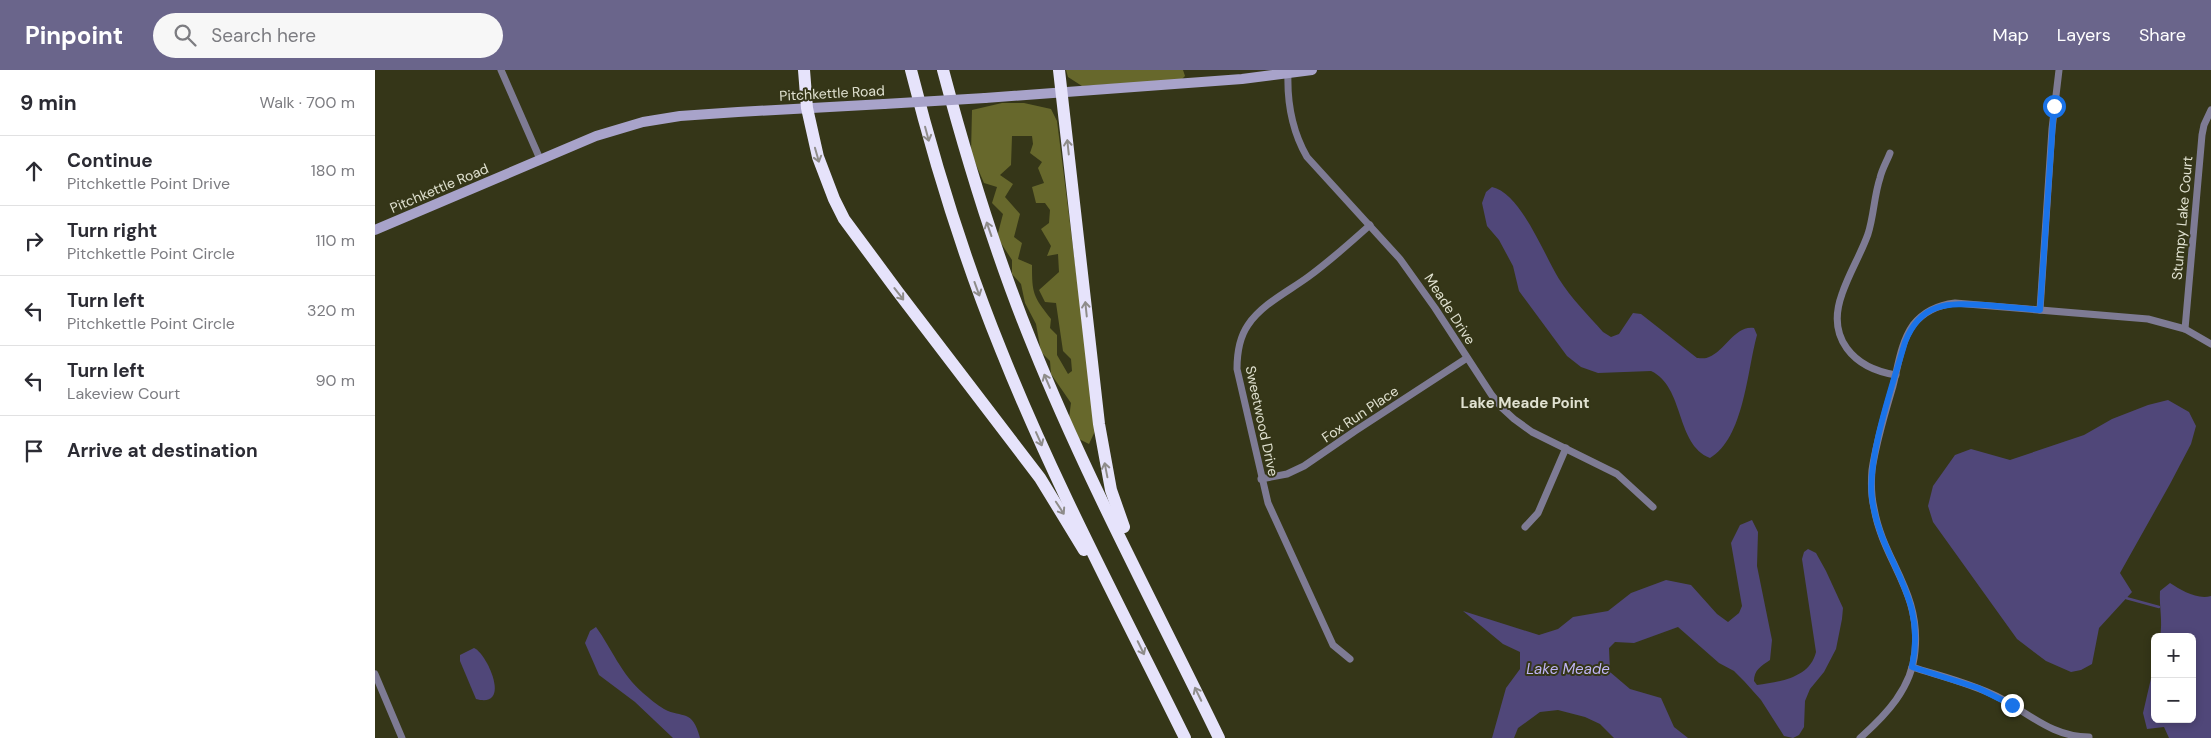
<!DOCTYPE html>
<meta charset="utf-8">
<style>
:root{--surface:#fff;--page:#f7f7f7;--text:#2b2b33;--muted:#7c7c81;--line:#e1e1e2;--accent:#6a658b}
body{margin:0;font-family:"DM Sans",sans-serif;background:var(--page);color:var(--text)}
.controls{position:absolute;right:15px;bottom:15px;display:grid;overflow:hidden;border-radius:8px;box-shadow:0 2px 8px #0003}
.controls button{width:45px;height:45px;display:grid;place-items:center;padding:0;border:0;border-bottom:1px solid var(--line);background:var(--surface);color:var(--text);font:25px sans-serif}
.stop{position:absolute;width:15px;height:15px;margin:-11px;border:4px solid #1a73e8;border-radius:50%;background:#fff}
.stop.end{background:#1a73e8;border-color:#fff;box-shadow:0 1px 5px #0008}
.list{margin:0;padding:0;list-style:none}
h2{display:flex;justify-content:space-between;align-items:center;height:65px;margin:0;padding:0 20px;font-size:21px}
h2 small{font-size:16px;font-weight:400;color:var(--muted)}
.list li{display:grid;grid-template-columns:32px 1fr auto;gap:15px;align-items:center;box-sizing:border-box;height:70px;padding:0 20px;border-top:1px solid var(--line)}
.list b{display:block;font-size:19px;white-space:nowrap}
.list p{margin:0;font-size:16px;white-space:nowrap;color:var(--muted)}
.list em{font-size:16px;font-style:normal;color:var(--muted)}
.icon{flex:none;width:28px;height:28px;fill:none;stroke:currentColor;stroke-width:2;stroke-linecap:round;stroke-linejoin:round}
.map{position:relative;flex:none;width:1836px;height:668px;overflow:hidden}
header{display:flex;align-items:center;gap:30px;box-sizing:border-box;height:70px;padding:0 25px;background:var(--accent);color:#fff}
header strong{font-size:24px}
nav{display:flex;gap:28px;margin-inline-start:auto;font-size:18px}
.search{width:350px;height:45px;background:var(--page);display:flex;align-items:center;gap:12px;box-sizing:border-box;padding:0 18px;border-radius:28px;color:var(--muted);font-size:19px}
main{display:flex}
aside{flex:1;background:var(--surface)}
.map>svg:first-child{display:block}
.forest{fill:#67682c;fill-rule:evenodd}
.water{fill:#504779}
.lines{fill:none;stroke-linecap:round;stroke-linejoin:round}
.stream{stroke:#504779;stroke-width:2.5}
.minor{stroke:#7e7b94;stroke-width:7}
.secondary{stroke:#a8a3ca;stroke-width:10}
.motorway{stroke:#e6e3fb;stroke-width:12}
.secondary-bridge{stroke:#a8a3ca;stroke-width:10}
.oneway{stroke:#8e8c8a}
.route{stroke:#1a73e8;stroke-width:6}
.labels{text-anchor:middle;stroke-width:4;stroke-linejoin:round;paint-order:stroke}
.street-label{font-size:14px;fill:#e0e1d0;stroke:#353618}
.neighbourhood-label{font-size:15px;font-weight:bold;fill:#e0e1d0;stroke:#353618}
.water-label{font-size:15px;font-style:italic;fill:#bfb5f5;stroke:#353618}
</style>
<header>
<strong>Pinpoint</strong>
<div class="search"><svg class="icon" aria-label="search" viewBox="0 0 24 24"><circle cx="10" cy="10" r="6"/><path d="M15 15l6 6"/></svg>Search here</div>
<nav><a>Map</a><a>Layers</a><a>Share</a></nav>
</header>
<main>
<aside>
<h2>9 min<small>Walk · 700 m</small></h2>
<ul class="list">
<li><svg class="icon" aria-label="ahead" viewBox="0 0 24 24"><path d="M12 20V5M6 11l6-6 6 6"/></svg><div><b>Continue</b><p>Pitchkettle Point Drive</p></div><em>180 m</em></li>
<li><svg class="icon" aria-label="right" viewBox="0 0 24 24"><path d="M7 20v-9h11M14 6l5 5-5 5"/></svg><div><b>Turn right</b><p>Pitchkettle Point Circle</p></div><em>110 m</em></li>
<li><svg class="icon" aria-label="left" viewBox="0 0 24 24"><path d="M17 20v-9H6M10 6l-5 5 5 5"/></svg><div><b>Turn left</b><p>Pitchkettle Point Circle</p></div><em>320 m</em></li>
<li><svg class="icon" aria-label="left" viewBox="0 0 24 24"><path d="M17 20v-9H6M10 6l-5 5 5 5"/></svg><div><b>Turn left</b><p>Lakeview Court</p></div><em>90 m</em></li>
<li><svg class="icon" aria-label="arrive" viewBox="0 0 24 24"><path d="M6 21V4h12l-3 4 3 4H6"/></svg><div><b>Arrive at destination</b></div></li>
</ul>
</aside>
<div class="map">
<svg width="1836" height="668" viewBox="0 0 1836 668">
<rect width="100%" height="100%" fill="#353618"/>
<g class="forest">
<path d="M691 0H808L810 6 806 10 707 16 693 7Z"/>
<path d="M627 33H649L676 39 682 51 721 359 714 374 704 369 694 348 696 333 676 304 675 291 666 282 661 254 650 233 646 214 637 204V190L622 167 628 144 617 133 622 117 609 113 596 83 597 40ZM637 66H657L658 74 655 83 667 92 663 98 669 113 657 117 661 133H670L675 140 674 153 666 159 676 176 672 186 683 184 684 202 664 220 670 232 681 233 688 281 696 289 697 301 693 304 682 285V265L675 258 676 249C658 226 657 224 657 195L643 189 647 173 639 167 645 144 630 127 638 114 625 105 636 95Z"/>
</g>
<g class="water">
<path d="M1117 117C1146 123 1169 185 1184 209 1196 228 1213 245 1228 262L1236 267 1244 264 1258 243 1266 244 1322 288C1325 288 1331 289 1334 287 1350 281 1360 255 1379 258L1382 265C1372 301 1369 368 1335 388 1300 374 1310 317 1276 301L1223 303 1206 297 1192 286 1144 221 1138 196 1124 170 1112 156 1107 133 1111 122Z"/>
<path d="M1793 330 1814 342 1821 356 1816 374 1795 414 1745 503 1757 522 1724 558 1717 594 1706 600 1696 602 1671 591 1642 569 1558 452 1553 436 1558 416 1580 385 1596 379 1635 390 1709 365 1737 349 1773 335Z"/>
<path d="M1377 450 1383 462 1382 496 1397 570 1395 590C1386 596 1379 600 1379 611L1382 615C1404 612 1435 608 1441 582L1427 489 1429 482 1433 479 1441 483 1451 501 1468 538 1467 549 1461 579 1449 602 1435 619 1430 631 1429 657 1424 665 1418 668 1409 666 1386 630 1369 611 1359 601 1344 593 1303 557 1259 573 1240 572 1234 578 1235 602 1255 619 1286 628 1299 657 1313 668H1239L1225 654 1210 647 1183 640 1165 642 1143 658 1139 668H1117L1131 618 1145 599V582L1128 574 1088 541 1164 565 1183 559 1198 547 1233 541 1256 523 1291 510 1316 515 1342 544 1353 552 1364 543 1367 536 1356 473 1365 455Z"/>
<path d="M1795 513C1806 520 1822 530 1836 526V668H1794L1789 657 1772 659 1768 643 1780 591V649H1817V567H1785C1788 551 1784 537 1785 521Z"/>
<path d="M221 557C237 579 246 604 268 623 274 628 282 635 289 639 308 649 317 638 325 668H298L260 632 224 605 210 573 215 561Z"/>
<path d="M99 578C111 582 138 639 101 629L85 591V585Z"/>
</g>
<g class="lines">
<path class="stream" d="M1751 528 1784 537"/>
<g class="minor">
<path d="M126 0 165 89"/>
<path d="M913 3C912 33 917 61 932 87L1025 189 1060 238 1116 324 1127 338 1139 349 1157 362 1242 404 1278 437"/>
<path d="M1515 83C1512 91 1507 99 1505 108 1499 126 1499 145 1493 164 1486 184 1474 203 1467 224 1451 268 1478 298 1521 305"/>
<path d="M1665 240 1677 59 1684 0"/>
<path d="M1810 259 1827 65 1829 55 1836 40"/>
<path d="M886 409 912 404 929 396 980 361 1092 288"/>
<path d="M1150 457 1163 443 1191 378"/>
<path d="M975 589 958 575 893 433 862 299C862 283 864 268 873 255 887 234 914 221 933 207 955 191 975 173 995 155"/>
<path d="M1537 597C1565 606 1595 613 1621 626 1653 642 1676 667 1714 667"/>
<path d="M0 604 27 668"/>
<path d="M1485 668C1511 645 1537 618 1540 581 1546 521 1508 491 1499 438 1496 426 1496 413 1497 400 1501 372 1510 343 1518 316 1523 296 1526 272 1538 255 1549 241 1563 235 1580 233L1773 249 1810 259 1836 274"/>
</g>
<g class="secondary">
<path d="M610 28 867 9 937 0"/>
<path d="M0 160 221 66 268 52 305 46 363 42 509 34"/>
</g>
<g class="motorway">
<path d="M429 0 432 38 443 87 459 129 469 149 523 222 665 408 709 480"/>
<path d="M536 0C560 95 589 189 626 280 679 413 747 540 810 668"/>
<path d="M568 0C593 94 621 186 658 276 712 410 781 538 844 668"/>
<path d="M684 0 724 354 736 420 749 457"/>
</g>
<path class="secondary-bridge" d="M509 34 610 28"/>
</g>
<defs><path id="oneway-shaft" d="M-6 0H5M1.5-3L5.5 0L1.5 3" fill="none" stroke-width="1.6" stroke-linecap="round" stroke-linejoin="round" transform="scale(1.25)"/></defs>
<g class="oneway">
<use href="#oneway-shaft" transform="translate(552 64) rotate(75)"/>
<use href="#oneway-shaft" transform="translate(693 77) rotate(-96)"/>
<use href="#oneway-shaft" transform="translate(442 85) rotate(74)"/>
<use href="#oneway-shaft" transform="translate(614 159) rotate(-109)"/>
<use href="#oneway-shaft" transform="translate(602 219) rotate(70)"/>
<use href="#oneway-shaft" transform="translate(524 224) rotate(52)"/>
<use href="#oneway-shaft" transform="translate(711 239) rotate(-96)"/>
<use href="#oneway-shaft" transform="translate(672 311) rotate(-113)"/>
<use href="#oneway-shaft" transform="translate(664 369) rotate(66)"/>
<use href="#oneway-shaft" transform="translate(731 400) rotate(-101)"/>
<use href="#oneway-shaft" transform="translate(685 438) rotate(57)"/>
<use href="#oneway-shaft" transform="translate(766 578) rotate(64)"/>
<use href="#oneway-shaft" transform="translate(823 624) rotate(-116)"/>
</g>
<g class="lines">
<path class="route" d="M1637 635 1603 618 1537 597C1553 523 1505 493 1497 428 1492 387 1518 314 1530 272 1546 232 1572 233 1610 235 1628 237 1647 238 1665 240L1679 36"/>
</g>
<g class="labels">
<g class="street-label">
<text transform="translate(457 23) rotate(-3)" y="5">Pitchkettle Road</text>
<text transform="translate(64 118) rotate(-23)" y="5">Pitchkettle Road</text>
<text transform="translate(1807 148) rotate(-85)" y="5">Stumpy Lake Court</text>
<text transform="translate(1075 239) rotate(57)" y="5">Meade Drive</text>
<text transform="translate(985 344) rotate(-34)" y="5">Fox Run Place</text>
<text transform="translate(887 351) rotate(78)" y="5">Sweetwood Drive</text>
</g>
<g class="neighbourhood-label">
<text x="1150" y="338">Lake Meade Point</text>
</g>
<g class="water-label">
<text x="1193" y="604">Lake Meade</text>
</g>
</g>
</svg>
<div class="controls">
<button>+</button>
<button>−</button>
</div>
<div class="stop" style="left:1679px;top:36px"></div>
<div class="stop end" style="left:1637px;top:635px"></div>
</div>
</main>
